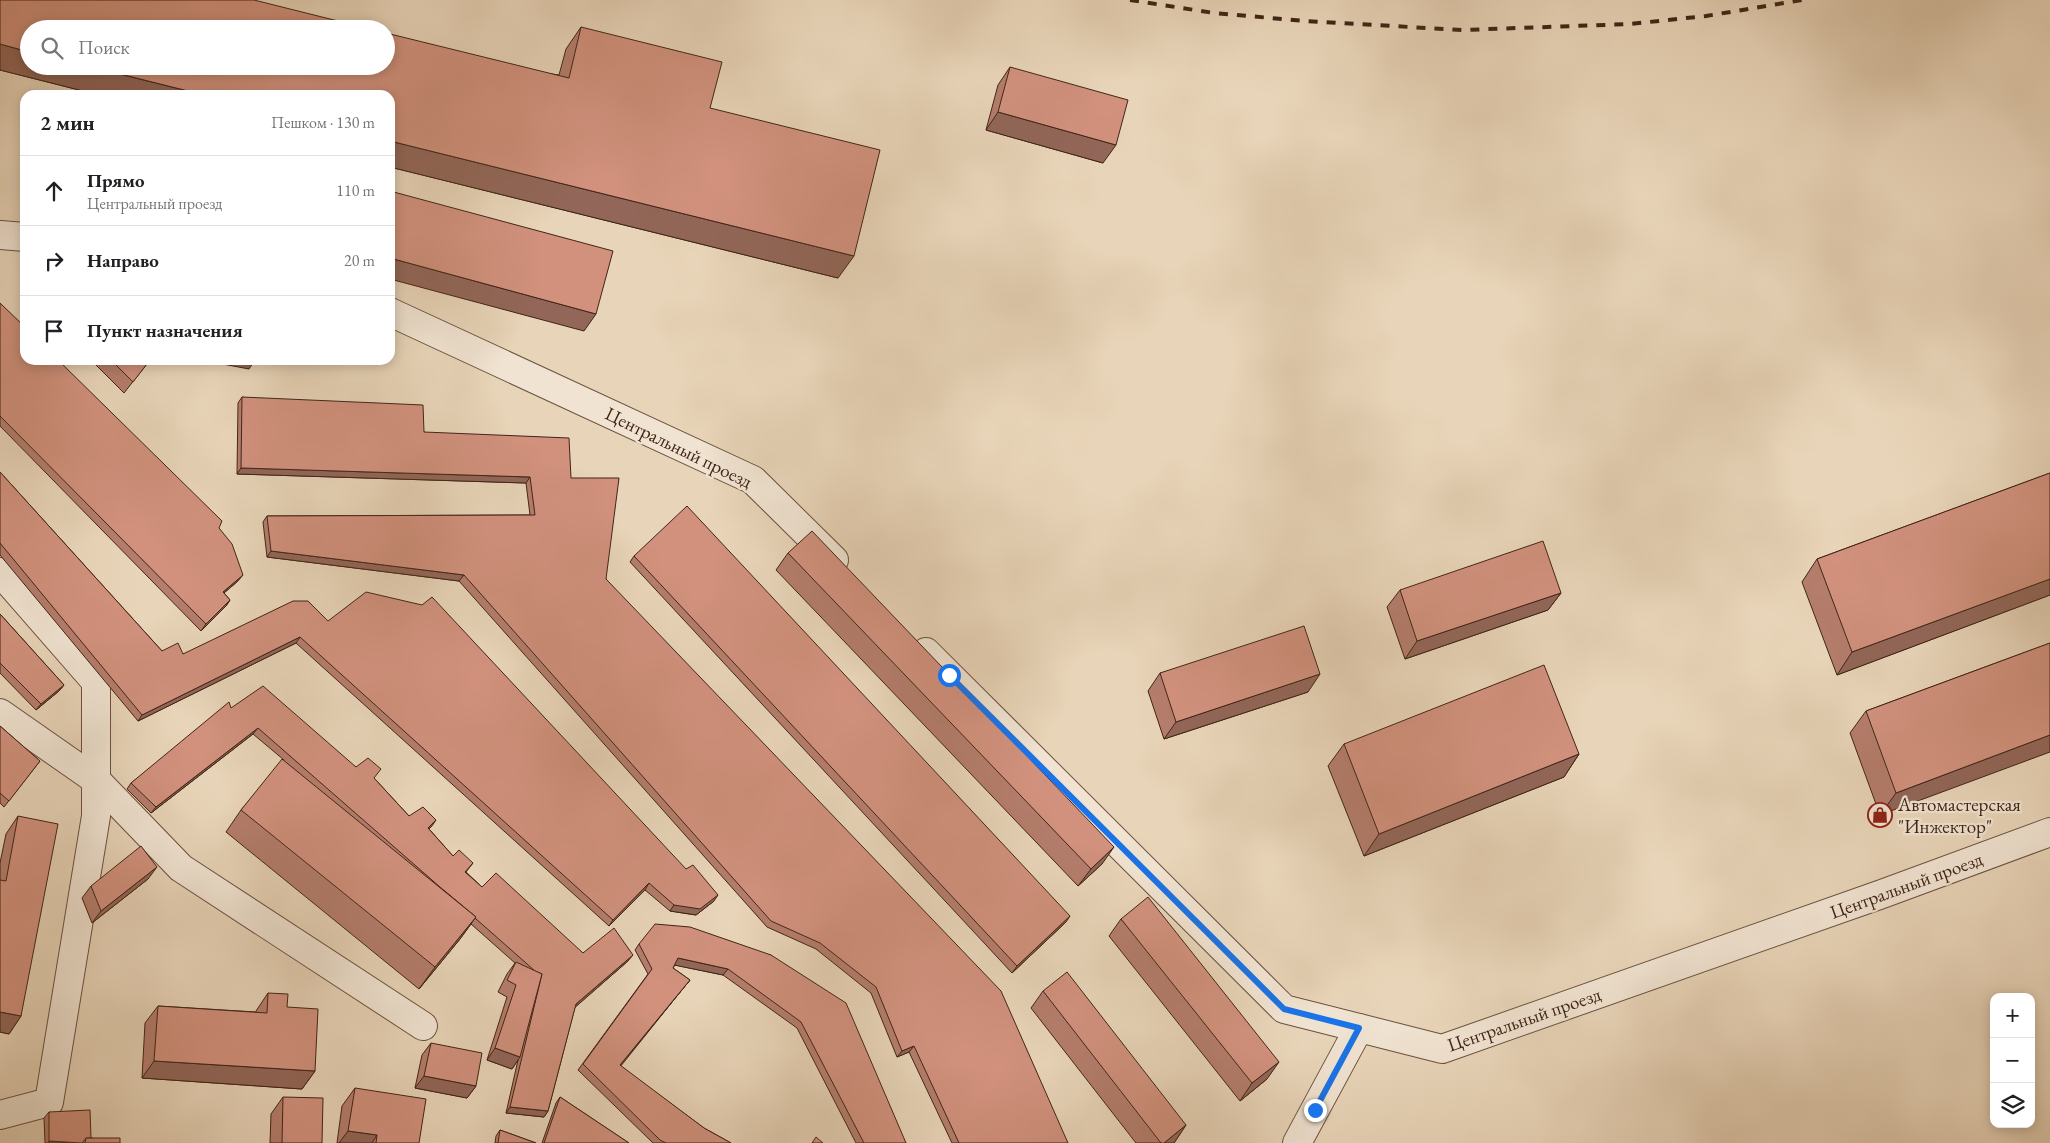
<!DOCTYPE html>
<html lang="ru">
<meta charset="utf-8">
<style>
:root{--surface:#fff;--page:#f2f2f2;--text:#202124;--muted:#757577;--line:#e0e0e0}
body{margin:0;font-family:"EB Garamond",serif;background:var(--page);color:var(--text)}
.controls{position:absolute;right:15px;bottom:15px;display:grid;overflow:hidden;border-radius:10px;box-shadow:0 2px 12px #0003}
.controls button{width:45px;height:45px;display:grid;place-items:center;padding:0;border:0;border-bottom:1px solid var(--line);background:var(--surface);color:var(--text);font:25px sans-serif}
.stop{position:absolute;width:15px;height:15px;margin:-11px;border:4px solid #1a73e8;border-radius:50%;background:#fff}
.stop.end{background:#1a73e8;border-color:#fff;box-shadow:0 1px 5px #0008}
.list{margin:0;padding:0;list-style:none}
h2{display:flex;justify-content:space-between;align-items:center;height:65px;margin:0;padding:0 20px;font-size:21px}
h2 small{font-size:16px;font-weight:400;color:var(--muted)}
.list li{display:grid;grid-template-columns:32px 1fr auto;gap:15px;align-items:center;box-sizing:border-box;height:70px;padding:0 20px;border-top:1px solid var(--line)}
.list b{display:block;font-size:19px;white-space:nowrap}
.list p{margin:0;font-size:16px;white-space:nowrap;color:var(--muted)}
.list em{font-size:16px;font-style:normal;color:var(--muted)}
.icon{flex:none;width:28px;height:28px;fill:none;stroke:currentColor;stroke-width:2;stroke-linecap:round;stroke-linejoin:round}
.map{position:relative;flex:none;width:2050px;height:1143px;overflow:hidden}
.search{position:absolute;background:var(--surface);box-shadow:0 2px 12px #0003;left:20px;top:20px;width:375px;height:55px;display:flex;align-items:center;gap:12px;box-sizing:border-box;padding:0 18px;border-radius:28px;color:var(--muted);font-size:19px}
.panel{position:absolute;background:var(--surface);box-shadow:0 2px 12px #0003;left:20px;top:90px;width:375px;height:275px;border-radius:15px}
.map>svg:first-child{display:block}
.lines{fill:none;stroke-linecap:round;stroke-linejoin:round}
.minor-casing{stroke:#6b513f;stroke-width:30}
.minor{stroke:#f0e3d1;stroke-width:28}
.rail{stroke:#412517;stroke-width:4;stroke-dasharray:9 9;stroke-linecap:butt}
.wall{fill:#b47d6c;stroke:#412517}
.shaded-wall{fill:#926658;stroke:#412517}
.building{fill:#d1917d;stroke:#412517}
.route{stroke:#1a73e8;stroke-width:6}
.labels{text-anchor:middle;stroke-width:4.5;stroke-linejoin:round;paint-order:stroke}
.street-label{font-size:19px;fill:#412517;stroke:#f0e3d1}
.poi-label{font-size:19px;fill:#412517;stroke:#f0e3d1;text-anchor:start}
</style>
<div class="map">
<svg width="2050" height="1143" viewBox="0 0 2050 1143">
<rect width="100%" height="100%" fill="#e8d4b8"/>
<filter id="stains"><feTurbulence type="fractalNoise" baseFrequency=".004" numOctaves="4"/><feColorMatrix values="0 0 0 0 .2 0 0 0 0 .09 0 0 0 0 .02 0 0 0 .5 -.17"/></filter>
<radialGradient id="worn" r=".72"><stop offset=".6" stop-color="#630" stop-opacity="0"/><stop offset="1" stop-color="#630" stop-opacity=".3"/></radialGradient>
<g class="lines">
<defs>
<g id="minor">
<path d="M0 235 25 237"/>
<path d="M390 312 753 480 834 560"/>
<path d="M0 572 96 682V816L49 1102 0 1115"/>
<path d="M926 652 1284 1009 1442 1049 1882 894 2050 832"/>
<path d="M0 713 96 780 181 868 423 1026"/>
<path d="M1297 1143 1359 1028"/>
</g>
</defs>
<use href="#minor" class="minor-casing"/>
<use href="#minor" class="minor"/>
<path class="rail" d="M1130 0 1214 13 1305 21 1462 30 1630 24 1706 16 1802 0"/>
</g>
<g class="wall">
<path d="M0 0 559 75 566 49 581 27 710 108 838 278 390 167V95H99L0 70Z"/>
<path d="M1010 67 1103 163 986 130 998 85Z"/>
<path d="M0 303 219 528 238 581 224 593 230 600 226 606 201 631 0 426Z"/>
<path d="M91 360H150L124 393Z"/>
<path d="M242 397 424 432 571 478 606 579 1068 1143H952L909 1052 897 1057 871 993 816 949 767 927 459 581 267 557 263 522 267 516 530 515 526 483 237 474 238 403Z"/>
<path d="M0 472 162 651 183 654 328 621 714 901 696 915 670 911 645 890 609 926 296 643 138 721 0 555Z"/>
<path d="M2050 473V595L1837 675 1802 582 1817 559Z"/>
<path d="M788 553 1102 864 1078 886 776 570Z"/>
<path d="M634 556 1066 922 1012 973 630 562Z"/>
<path d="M1400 590 1561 593 1548 610 1405 659 1387 607Z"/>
<path d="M0 614 64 685 59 691 36 710 0 673Z"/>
<path d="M2050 643 1880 815 1850 733 1866 711Z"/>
<path d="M1160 673 1308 692 1164 739 1148 691Z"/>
<path d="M231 708 356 767 374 778 409 816 432 826 429 829 453 856 473 863 466 872 482 887 583 953 628 961 575 1007 548 1111 544 1117 506 1113 518 1060 512 1069 487 1060 507 997 498 992 507 974 515 963 471 924 460 939 419 989 226 832 241 810 284 760 253 734 151 813 127 789 131 783Z"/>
<path d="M0 726 40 761 4 807 0 803Z"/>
<path d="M1344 744 1579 754 1564 777 1364 856 1328 766Z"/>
<path d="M18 816 21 1016 9 1034 0 1032V863L6 834Z"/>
<path d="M148 879 92 923 82 898 91 886Z"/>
<path d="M1121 919 1267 1079 1240 1101 1109 936Z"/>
<path d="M639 944 771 955 906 1143H856L797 1028 723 975 675 965 673 968 690 980 620 1066 704 1128 731 1143H653L578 1070 648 974 635 950Z"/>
<path d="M1043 991 1186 1125 1174 1143H1136L1031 1008Z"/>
<path d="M268 993 287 1007 315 1071 302 1089 142 1078 145 1023 158 1006 256 1012V1011Z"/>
<path d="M431 1043 476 1086 467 1098 415 1088 422 1055Z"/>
<path d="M355 1088 419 1143H337L342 1106Z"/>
<path d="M283 1097 322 1143H270L271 1114Z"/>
<path d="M560 1097 629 1143H542L556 1103Z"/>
<path d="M49 1112 91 1138 120 1143H45L44 1118Z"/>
<path d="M500 1130 536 1143H495L496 1136Z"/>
</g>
<g class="shaded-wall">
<path d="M0 44 29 52V66H88L204 95H99L0 70Z"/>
<path d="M998 112 1116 145 1103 163 986 130Z"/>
<path d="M390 141 854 256 838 278 390 167Z"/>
<path d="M390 258 596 314 584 331 390 279Z"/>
<path d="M177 360H255L249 369 207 361 193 363Z"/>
<path d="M241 468 530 477 526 483 237 474Z"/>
<path d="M271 551 464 575 459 581 267 557Z"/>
<path d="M243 575 238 581 218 598 223 592Z"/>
<path d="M2050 579V595L1837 675 1852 652Z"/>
<path d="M1561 593 1548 610 1405 659 1417 641Z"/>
<path d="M230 600 226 606 201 631 206 624Z"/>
<path d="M300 637 296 643 138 721 142 715Z"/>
<path d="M1320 674 1308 692 1164 739 1176 722Z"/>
<path d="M64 685 59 691 36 710 41 704Z"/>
<path d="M258 728 253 734 151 813 156 807Z"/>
<path d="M2050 735V752L1880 815 1896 793Z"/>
<path d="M1579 754 1564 777 1364 856 1379 834Z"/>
<path d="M436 820 432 826 423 834 428 828Z"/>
<path d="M1114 847 1102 864 1078 886 1091 869Z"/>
<path d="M157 867 148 879 92 923 101 911Z"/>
<path d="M649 883 645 890 609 926 613 920Z"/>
<path d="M718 895 714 901 696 915 670 911 674 905Z"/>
<path d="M1070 916 1066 922 1012 973 1017 966Z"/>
<path d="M476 917 460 939 419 989 435 967Z"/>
<path d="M633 955 628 961 572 1010 576 1004Z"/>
<path d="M678 958 728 969 723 975 674 965Z"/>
<path d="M690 980 685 986 616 1072 620 1065Z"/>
<path d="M0 1012 21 1016 9 1034 0 1032Z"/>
<path d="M914 1046 909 1052 897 1057 902 1051Z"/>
<path d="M495 1048 520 1057 512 1069 487 1060Z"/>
<path d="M154 1061 315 1071 302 1089 142 1078Z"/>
<path d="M1279 1062 1267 1079 1240 1101 1252 1083Z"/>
<path d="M424 1076 476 1086 467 1098 415 1088Z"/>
<path d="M510 1107 548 1111 544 1117 506 1113Z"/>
<path d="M1186 1125 1174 1143H1164Z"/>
<path d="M348 1131 377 1135 372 1143H339Z"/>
<path d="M49 1141 75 1143H48Z"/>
</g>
<g class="building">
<path d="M0 0H254L370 29H29V52L0 44Z"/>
<path d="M581 27 722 62 710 108 880 150 854 256 390 141V95H204L88 66H386V33L569 78Z"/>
<path d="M1010 67 1128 100 1116 145 998 112Z"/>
<path d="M390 191 613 251 596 314 390 258Z"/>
<path d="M0 303 25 327V360H58L222 521 219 528 232 544 243 575 223 592 230 600 206 624 0 416Z"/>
<path d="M111 360H150L133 382Z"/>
<path d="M242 397 423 405 424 432 569 438 571 478H619L606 579 1001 991 1068 1143H959L914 1046 902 1051 876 987 820 943 771 921 464 575 271 551 267 516 535 515 530 477 241 468Z"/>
<path d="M0 472 162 651 178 643 183 654 293 601H308L328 621 366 592 422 605 432 597 686 869 693 865 718 895 700 909 674 905 649 883 613 920 300 637 142 715 0 543Z"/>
<path d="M2050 473V579L1852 652 1817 559Z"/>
<path d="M687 506 1070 916 1017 966 634 556Z"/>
<path d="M812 531 1114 847 1091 869 788 553Z"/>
<path d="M1543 541 1561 593 1417 641 1400 590Z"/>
<path d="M0 614 64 685 41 704 0 663Z"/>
<path d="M1304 626 1320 674 1176 722 1160 673Z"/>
<path d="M2050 643V735L1896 793 1866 711Z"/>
<path d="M1544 665 1579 754 1379 834 1344 744Z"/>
<path d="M263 686 356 767 368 758 381 769 374 778 409 816 423 807 436 820 428 828 453 856 459 850 473 863 465 872 482 887 496 873 583 953 614 928 633 955 576 1004 548 1111 510 1107 542 974 535 971 475 918 476 917 440 887 258 728 156 807 131 783 229 702 231 708Z"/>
<path d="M0 726 40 761 9 801 0 793Z"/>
<path d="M282 759 476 917 435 967 241 810Z"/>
<path d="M18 816 58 824 21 1016 0 1012V880L6 881Z"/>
<path d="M141 846 157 867 101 911 91 886Z"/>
<path d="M1148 897 1279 1062 1252 1083 1121 919Z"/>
<path d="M655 924 690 927 771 955 846 1003 906 1143H864L801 1022 728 969 678 958 673 968 690 980 620 1065 704 1128 731 1143H666L660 1140 583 1064 652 969 639 944Z"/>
<path d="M516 962 542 974 520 1057 495 1048 516 985 507 980Z"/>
<path d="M1067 972 1186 1125 1164 1143H1161L1043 991Z"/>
<path d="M268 993 288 994 287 1007 318 1009 315 1071 154 1061 158 1006 267 1013Z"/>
<path d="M431 1043 482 1053 476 1086 424 1076Z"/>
<path d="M355 1088 426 1099 419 1143H376L377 1135 348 1131Z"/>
<path d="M283 1097 323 1098 322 1143H282Z"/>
<path d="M560 1097 629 1143H544Z"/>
<path d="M90 1110 91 1138H86L82 1143 49 1141V1112Z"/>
<path d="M500 1130 536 1143H498Z"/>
<path d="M816 1137 823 1143H812Z"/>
<path d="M86 1138H120V1143H85Z"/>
</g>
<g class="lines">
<path class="route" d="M949 675 1284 1009 1359 1028 1315 1110"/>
</g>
<defs>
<symbol id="shop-ring" viewBox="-11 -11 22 22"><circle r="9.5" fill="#f0e3d1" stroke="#8f2418" stroke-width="1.5"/><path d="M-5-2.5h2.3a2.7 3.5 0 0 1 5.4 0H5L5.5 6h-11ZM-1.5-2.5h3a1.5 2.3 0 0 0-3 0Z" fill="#8f2418"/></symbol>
</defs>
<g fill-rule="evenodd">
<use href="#shop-ring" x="1866" y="801" width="28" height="28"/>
</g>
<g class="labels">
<g class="street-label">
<text transform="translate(679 447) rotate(26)" y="7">Центральный проезд</text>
<text transform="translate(1906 885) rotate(-20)" y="7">Центральный проезд</text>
<text transform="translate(1524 1019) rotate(-19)" y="7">Центральный проезд</text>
</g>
<g class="poi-label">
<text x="1898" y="811">Автомастерская<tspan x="1898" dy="22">"Инжектор"</tspan></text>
</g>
</g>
<rect width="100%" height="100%" filter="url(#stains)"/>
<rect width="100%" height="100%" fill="url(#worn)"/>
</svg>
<div class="controls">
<button>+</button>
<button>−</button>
<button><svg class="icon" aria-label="layers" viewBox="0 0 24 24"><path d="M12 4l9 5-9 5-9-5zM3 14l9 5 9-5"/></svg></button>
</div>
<div class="stop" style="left:949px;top:675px"></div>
<div class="stop end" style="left:1315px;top:1110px"></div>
<div class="search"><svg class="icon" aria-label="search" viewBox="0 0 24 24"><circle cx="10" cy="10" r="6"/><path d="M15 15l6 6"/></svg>Поиск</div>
<section class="panel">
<h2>2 мин<small>Пешком · 130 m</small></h2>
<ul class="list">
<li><svg class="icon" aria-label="ahead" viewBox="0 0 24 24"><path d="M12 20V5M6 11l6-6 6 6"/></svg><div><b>Прямо</b><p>Центральный проезд</p></div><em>110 m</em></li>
<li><svg class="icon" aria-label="right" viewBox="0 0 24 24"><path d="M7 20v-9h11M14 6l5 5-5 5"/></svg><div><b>Направо</b></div><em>20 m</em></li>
<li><svg class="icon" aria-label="arrive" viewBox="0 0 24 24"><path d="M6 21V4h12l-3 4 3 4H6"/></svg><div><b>Пункт назначения</b></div></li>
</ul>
</section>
</div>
